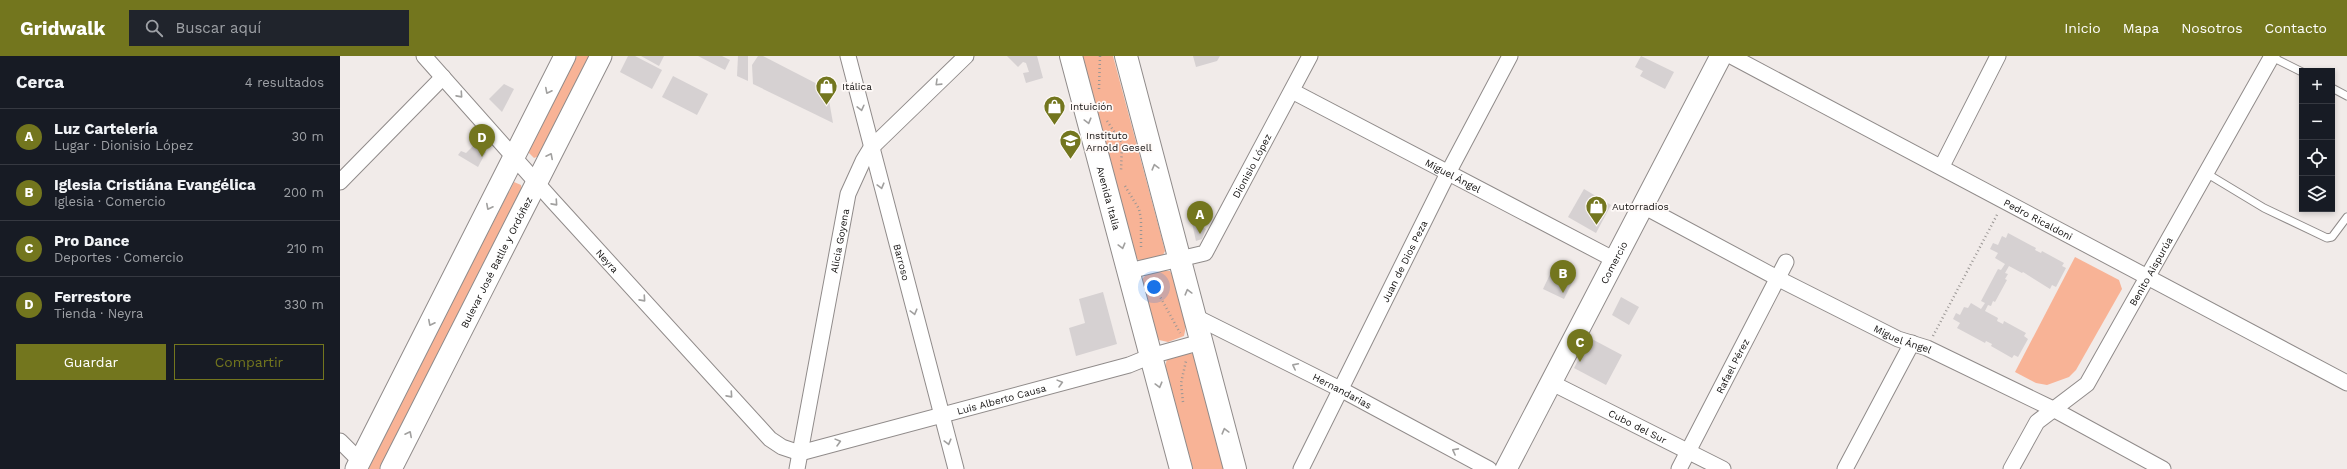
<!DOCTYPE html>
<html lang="es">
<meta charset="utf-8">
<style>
:root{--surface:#171b24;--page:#20242c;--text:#f1f3f6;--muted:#9ea1a6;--line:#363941;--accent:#73761e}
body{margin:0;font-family:"Work Sans",sans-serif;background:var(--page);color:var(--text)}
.controls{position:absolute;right:12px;top:12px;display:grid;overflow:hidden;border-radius:0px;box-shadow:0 2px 6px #0003}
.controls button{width:36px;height:36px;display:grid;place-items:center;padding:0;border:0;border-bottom:1px solid var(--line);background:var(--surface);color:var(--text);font:20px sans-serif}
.you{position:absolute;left:814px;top:231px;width:14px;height:14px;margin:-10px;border:3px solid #fff;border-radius:50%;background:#1a73e8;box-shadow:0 0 0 6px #1a73e833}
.badge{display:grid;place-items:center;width:26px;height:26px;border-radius:50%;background:var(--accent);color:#fff;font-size:13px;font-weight:700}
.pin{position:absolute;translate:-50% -33px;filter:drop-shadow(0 1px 2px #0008)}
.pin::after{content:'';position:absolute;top:21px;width:14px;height:12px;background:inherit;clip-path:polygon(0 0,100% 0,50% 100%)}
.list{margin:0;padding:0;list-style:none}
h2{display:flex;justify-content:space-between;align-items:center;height:52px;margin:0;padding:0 16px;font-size:17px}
h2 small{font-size:13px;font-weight:400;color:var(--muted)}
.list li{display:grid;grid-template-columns:26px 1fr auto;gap:12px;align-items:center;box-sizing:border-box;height:56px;padding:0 16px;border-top:1px solid var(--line)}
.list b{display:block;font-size:15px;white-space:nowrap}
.list p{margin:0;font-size:13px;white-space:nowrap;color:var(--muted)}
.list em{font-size:13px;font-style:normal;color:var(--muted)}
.actions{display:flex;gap:8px;padding:12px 16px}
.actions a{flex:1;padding:9px 0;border:1px solid var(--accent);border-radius:0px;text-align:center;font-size:14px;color:var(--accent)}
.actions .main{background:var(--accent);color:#fff}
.icon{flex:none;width:22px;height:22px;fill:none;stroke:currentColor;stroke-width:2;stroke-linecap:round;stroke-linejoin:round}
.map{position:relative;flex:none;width:2007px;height:413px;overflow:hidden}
header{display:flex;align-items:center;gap:24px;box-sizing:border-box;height:56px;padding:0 20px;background:var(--accent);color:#fff}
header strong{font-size:19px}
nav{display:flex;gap:22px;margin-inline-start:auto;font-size:14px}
.search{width:280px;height:36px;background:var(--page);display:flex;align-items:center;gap:10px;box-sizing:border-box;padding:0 14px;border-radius:0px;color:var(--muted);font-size:15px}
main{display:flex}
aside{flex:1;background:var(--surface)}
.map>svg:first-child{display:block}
.green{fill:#f8b396}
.building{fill:#d6d1d2}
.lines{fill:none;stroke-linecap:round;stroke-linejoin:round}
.lane-casing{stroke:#908b8a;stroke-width:9}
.street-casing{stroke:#908b8a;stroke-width:17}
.secondary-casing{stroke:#908b8a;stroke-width:23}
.primary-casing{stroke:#908b8a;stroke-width:24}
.path{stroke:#9a9694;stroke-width:2.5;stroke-dasharray:1 3;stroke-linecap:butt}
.lane{stroke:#fff;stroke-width:7}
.street{stroke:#fff;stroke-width:15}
.secondary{stroke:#fff;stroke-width:21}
.primary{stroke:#fff;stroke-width:22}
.oneway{stroke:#a1a09f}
.labels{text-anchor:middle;stroke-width:3.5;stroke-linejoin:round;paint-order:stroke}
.poi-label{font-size:10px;fill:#131110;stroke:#fef9f7;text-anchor:start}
.street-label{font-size:10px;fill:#131110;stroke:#fef9f7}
</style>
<header>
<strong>Gridwalk</strong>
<div class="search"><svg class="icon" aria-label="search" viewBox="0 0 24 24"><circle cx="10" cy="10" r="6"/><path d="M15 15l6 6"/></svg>Buscar aquí</div>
<nav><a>Inicio</a><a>Mapa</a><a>Nosotros</a><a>Contacto</a></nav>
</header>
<main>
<aside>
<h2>Cerca<small>4 resultados</small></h2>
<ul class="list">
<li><span class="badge">A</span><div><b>Luz Cartelería</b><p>Lugar · Dionisio López</p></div><em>30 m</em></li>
<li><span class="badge">B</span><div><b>Iglesia Cristiána Evangélica</b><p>Iglesia · Comercio</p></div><em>200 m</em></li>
<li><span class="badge">C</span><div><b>Pro Dance</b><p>Deportes · Comercio</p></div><em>210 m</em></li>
<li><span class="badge">D</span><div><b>Ferrestore</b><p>Tienda · Neyra</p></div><em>330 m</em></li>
</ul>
<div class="actions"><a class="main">Guardar</a><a>Compartir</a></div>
</aside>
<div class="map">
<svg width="2007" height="413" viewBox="0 0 2007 413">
<rect width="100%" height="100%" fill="#f1ebe9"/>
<g class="green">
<path d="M237 0H250L199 100 194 102 189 97 190 91Z"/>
<path d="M741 0H773L822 183 825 195 823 199 801 206 795 201Z"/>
<path d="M174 126 181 129 182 134 42 413H26Z"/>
<path d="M1735 201 1779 224 1782 233 1736 314 1729 321 1707 329 1696 327 1675 316Z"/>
<path d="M822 215H830L832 219 846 270 844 280 828 286 819 284 816 278 803 228V222L806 219Z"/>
<path d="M848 296 853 298 856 305 885 413H853L825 311 827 303Z"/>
</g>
<g class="building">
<path d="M288 0H295L322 14 312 33 280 16Z"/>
<path d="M301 0H324L319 10Z"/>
<path d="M358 0H382L390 4 385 14Z"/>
<path d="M398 0H408V25L397 20Z"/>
<path d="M418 0H423L487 33 493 67 413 28 412 9Z"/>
<path d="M667 0H697L703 22 686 27 683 17 689 16 686 7 683 6 678 11Z"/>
<path d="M853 0H880L877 5 856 11Z"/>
<path d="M1301 0 1334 16 1325 33 1300 20 1303 15 1295 11Z"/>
<path d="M333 20 368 38 357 59 322 41Z"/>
<path d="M164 28 174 33 162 56 149 43Z"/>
<path d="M136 87 146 96 138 111 118 99 121 95 126 97Z"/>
<path d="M1244 133 1271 149 1256 177 1228 161Z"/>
<path d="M852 167 866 173 862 183 856 185Z"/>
<path d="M1668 177 1696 192 1695 194 1701 197 1702 195 1724 207 1722 210 1726 212 1716 231 1712 229 1710 233 1683 216 1682 217 1669 210 1665 217 1668 218 1665 223 1667 224 1655 246 1653 245 1651 250 1648 249 1645 255 1658 262 1657 265 1663 268 1664 265 1686 277 1684 280 1688 283 1678 301 1674 299 1672 302 1651 290 1652 288 1646 285 1645 287 1617 272 1620 267 1613 263 1616 257 1620 259 1624 251 1628 252 1631 247 1641 253 1645 247 1641 245 1658 213 1661 214 1665 208 1655 202 1658 197 1650 193 1653 187 1658 189 1662 180 1666 182Z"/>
<path d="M1214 210 1235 221 1224 243 1203 233Z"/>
<path d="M763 236 777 288 736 300 729 272 745 267 739 243Z"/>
<path d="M1281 241 1299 251 1289 269 1272 259Z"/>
<path d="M1250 282 1282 299 1266 329 1234 312Z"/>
</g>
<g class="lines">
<defs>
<g id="lane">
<path d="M1932 1 1962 16"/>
<path d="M1992 32 2007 40"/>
<path d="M1866 117 1924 152 1987 182 1992 181 2007 161"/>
</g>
<g id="street">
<path id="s1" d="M84 0 212 144 430 383 442 391 460 397 789 309 811 300 861 286"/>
<path id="s2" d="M508 0 616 413"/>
<path id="s3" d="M1391 0 2007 327"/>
<path id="s4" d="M952 35 1275 204"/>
<path d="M1602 110 1658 0"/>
<path d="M0 126 103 21"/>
<path id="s5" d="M1303 150 1439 223 1558 283 1587 292 1713 353 1823 413"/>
<path id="s6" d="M789 215 865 197 970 0"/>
<path id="s7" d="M854 260 1002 334 1149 413"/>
<path id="s8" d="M1212 327 1383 413"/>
<path d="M0 385 20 405"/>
<path id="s9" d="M457 413 508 138 523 105 531 92 626 0"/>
<path id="s10" d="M961 413 1108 117 1170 0"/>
<path id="s11" d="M1339 413 1446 206"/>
<path d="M1505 413 1572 287"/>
<path id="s12" d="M1671 413 1697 366 1747 328 1932 0"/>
</g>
<g id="secondary">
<path d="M16 413 225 0"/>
<path id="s13" d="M51 413 261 0"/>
<path id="s14" d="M1166 413 1381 0"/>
</g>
<g id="primary">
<path id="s15" d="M731 0 841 413"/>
<path d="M786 0 895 413"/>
</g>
</defs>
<use href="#lane" class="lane-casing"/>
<use href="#street" class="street-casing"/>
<use href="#secondary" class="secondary-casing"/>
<use href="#primary" class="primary-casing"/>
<g class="path">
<path d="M759 33 760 0"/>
<path d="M767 65 782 87 781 115"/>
<path d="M785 130 799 153 801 163V191"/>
<path d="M811 224 840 277"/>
<path d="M1593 280 1658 157"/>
<path d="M843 346 841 327 846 305"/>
</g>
<use href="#lane" class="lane"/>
<use href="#street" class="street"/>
<use href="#secondary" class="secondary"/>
<use href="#primary" class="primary"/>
</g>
<defs><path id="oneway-chevron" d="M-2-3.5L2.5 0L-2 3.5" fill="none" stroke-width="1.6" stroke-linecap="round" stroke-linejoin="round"/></defs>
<g class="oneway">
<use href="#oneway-chevron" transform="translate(598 27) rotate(136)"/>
<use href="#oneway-chevron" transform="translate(208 35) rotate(117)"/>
<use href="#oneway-chevron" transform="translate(120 39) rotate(48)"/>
<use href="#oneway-chevron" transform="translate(521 52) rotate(76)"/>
<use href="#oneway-chevron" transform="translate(748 65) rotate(75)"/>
<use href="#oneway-chevron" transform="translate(210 100) rotate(-63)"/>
<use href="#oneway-chevron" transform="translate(815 111) rotate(-105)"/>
<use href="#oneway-chevron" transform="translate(541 130) rotate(75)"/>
<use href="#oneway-chevron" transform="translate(215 147) rotate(48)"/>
<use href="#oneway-chevron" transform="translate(149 151) rotate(117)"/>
<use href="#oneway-chevron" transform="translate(782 190) rotate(75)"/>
<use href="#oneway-chevron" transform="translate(848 236) rotate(-105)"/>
<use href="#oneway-chevron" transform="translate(303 243) rotate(48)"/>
<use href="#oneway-chevron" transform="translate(574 256) rotate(75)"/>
<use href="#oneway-chevron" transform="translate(91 267) rotate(117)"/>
<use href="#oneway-chevron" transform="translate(955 310) rotate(-153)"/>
<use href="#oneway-chevron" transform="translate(720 327) rotate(-15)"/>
<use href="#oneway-chevron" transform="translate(819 329) rotate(75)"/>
<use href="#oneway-chevron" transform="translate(390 339) rotate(48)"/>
<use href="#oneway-chevron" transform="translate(885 375) rotate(-105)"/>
<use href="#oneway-chevron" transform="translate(69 378) rotate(-63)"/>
<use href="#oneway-chevron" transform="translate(498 386) rotate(-15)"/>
<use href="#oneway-chevron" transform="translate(608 386) rotate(75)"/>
<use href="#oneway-chevron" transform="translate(1115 395) rotate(-152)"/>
</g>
<defs>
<symbol id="shop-pin" viewBox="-11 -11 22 30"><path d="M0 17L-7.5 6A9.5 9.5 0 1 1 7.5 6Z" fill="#73761e" stroke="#fef9f7"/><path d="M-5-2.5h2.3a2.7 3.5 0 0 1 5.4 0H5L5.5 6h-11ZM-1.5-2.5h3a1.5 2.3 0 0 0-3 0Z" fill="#fff"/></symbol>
<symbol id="school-pin" viewBox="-11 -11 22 30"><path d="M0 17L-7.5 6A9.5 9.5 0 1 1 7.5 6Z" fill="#73761e" stroke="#fef9f7"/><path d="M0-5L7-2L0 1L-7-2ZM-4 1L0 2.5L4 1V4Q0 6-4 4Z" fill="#fff"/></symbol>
</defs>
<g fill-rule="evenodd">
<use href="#shop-pin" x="474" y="18" width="25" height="34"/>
<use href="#shop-pin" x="702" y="38" width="25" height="34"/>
<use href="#school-pin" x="718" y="72" width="25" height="34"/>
<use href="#shop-pin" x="1244" y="138" width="25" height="34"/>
</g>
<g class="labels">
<g class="poi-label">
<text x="502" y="34">Itálica</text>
<text x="730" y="54">Intuición</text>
<text x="746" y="83">Instituto<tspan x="746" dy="12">Arnold Gesell</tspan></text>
<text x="1272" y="154">Autorradios</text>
</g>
<g class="street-label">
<text dy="4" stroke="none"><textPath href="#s6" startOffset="177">Dionisio López</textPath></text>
<text dy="4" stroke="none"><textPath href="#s4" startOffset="182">Miguel Ángel</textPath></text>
<text dy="4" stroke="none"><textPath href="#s15" startOffset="147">Avenida Italia</textPath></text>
<text dy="4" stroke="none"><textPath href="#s3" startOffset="348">Pedro Ricaldoni</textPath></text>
<text dy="4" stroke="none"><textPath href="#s9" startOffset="232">Alicia Goyena</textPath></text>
<text dy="4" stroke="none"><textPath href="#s1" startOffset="275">Neyra</textPath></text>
<text dy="4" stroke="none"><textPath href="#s13" startOffset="232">Bulevar José Batlle y Ordóñez</textPath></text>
<text dy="4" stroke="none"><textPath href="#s10" startOffset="232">Juan de Dios Peza</textPath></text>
<text dy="4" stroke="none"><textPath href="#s2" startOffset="213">Barroso</textPath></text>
<text dy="4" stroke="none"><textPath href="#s14" startOffset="233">Comercio</textPath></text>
<text dy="4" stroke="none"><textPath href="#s12" startOffset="246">Benito Aispurúa</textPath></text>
<text dy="4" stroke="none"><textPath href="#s5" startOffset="292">Miguel Ángel</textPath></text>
<text dy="4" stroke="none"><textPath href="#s11" startOffset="116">Rafael Pérez</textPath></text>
<text dy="4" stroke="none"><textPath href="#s7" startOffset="166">Hernandarias</textPath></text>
<text dy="4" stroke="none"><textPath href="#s1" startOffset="758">Luis Alberto Causa</textPath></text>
<text dy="4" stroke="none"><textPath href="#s8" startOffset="96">Cubo del Sur</textPath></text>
</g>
</g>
</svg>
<div class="controls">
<button>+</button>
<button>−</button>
<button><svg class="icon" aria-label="locate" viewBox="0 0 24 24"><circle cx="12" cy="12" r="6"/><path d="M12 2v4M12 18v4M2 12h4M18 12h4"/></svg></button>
<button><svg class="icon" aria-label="layers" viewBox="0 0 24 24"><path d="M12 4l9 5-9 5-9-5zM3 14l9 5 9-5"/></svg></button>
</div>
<div class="you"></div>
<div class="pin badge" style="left:860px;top:178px">A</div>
<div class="pin badge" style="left:1223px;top:237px">B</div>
<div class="pin badge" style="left:1240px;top:306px">C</div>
<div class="pin badge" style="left:142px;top:101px">D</div>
</div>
</main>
